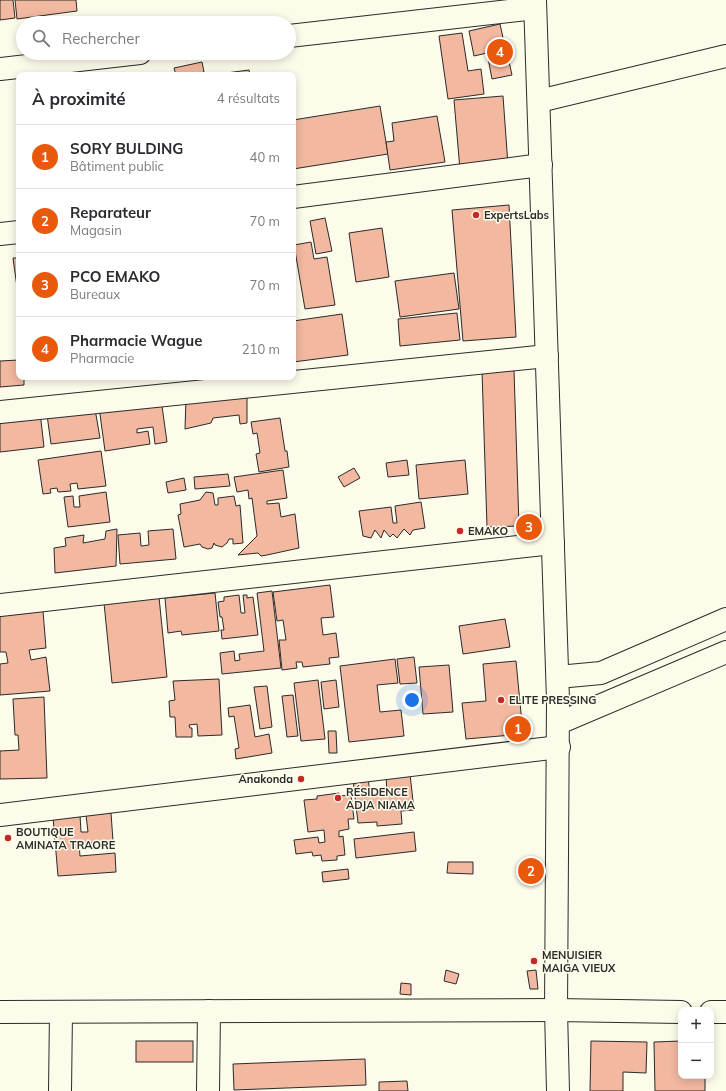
<!DOCTYPE html>
<html lang="fr">
<meta charset="utf-8">
<style>
:root{--surface:#fff;--page:#f7f7f7;--text:#2b2b33;--muted:#7c7c81;--line:#e1e1e2;--accent:#ea580c}
body{margin:0;font-family:Mulish,sans-serif;background:var(--page);color:var(--text)}
.controls{position:absolute;right:12px;bottom:12px;display:grid;overflow:hidden;border-radius:8px;box-shadow:0 2px 10px #0003}
.controls button{width:36px;height:36px;display:grid;place-items:center;padding:0;border:0;border-bottom:1px solid var(--line);background:var(--surface);color:var(--text);font:20px sans-serif}
.you{position:absolute;left:412px;top:700px;width:14px;height:14px;margin:-10px;border:3px solid #fff;border-radius:50%;background:#1a73e8;box-shadow:0 0 0 6px #1a73e833}
.badge{display:grid;place-items:center;width:26px;height:26px;border-radius:50%;background:var(--accent);color:#fff;font-size:13px;font-weight:700}
.pin{position:absolute;translate:-50% -50%;border:2px solid #fff;box-shadow:0 1px 4px #0006}
.list{margin:0;padding:0;list-style:none}
h2{display:flex;justify-content:space-between;align-items:center;height:52px;margin:0;padding:0 16px;font-size:17px}
h2 small{font-size:13px;font-weight:400;color:var(--muted)}
.list li{display:grid;grid-template-columns:26px 1fr auto;gap:12px;align-items:center;box-sizing:border-box;height:64px;padding:0 16px;border-top:1px solid var(--line)}
.list b{display:block;font-size:15px;white-space:nowrap}
.list p{margin:0;font-size:13px;white-space:nowrap;color:var(--muted)}
.list em{font-size:13px;font-style:normal;color:var(--muted)}
.icon{flex:none;width:22px;height:22px;fill:none;stroke:currentColor;stroke-width:2;stroke-linecap:round;stroke-linejoin:round}
.map{position:relative;flex:none;width:726px;height:1091px;overflow:hidden}
.search{position:absolute;background:var(--surface);box-shadow:0 2px 10px #0003;left:16px;top:16px;width:280px;height:44px;display:flex;align-items:center;gap:10px;box-sizing:border-box;padding:0 14px;border-radius:22px;color:var(--muted);font-size:15px}
.panel{position:absolute;background:var(--surface);box-shadow:0 2px 10px #0003;left:16px;top:72px;width:280px;height:308px;border-radius:8px}
.map>svg:first-child{display:block}
.building{fill:#f2b8a0;stroke:#2b2b2b}
.lines{fill:none;stroke-linecap:round;stroke-linejoin:round}
.minor-casing{stroke:#2b2b2b;stroke-width:24}
.minor{stroke:#fdfbea;stroke-width:22}
.poi-dot{fill:#c62828;stroke:#fdfbea;stroke-width:1.5}
.labels{text-anchor:middle;stroke-width:3;stroke-linejoin:round;paint-order:stroke}
.poi-label{font-size:11px;font-weight:bold;fill:#2b2b2b;stroke:#fdfbea;text-anchor:start}
</style>
<div class="map">
<svg width="726" height="1091" viewBox="0 0 726 1091">
<rect width="100%" height="100%" fill="#fdfbea"/>
<g class="building">
<path d="M0 0H13L15 18 0 20Z"/>
<path d="M15 0H76L77 11 17 19Z"/>
<path d="M500 24 505 47 501 48 503 58 508 57 512 75 492 79 487 53 474 56 469 31Z"/>
<path d="M462 33 468 71 481 69 484 94 448 99 439 36Z"/>
<path d="M202 62 204 72 193 75H176L174 68Z"/>
<path d="M249 70 250 75H211Z"/>
<path d="M503 96 508 165 460 170 454 100Z"/>
<path d="M380 106 388 154 293 169V120Z"/>
<path d="M437 116 445 162 390 170 386 142 394 141 392 123Z"/>
<path d="M509 205 516 337 463 341 452 210Z"/>
<path d="M325 218 332 251 316 254 310 221Z"/>
<path d="M382 228 389 277 356 282 349 233Z"/>
<path d="M311 242 314 259 327 257 335 305 305 309 294 245Z"/>
<path d="M13 258H19V286L17 287Z"/>
<path d="M454 273 459 309 400 317 395 281Z"/>
<path d="M457 313 460 340 400 346 398 319Z"/>
<path d="M342 314 348 355 293 362V321Z"/>
<path d="M19 360V377H24V385L0 387V361Z"/>
<path d="M514 370 519 526 487 527 482 371Z"/>
<path d="M247 389V423L240 424 239 415 213 418 211 423 185 429 186 398Z"/>
<path d="M161 399 167 442 155 444 153 427 137 429V433L148 431 150 444 105 451 99 407Z"/>
<path d="M95 409 100 438 51 444 47 415Z"/>
<path d="M40 412 44 447 0 452V417Z"/>
<path d="M280 418 285 451H287L289 467 259 472 256 454 260 453 257 433 253 434 251 422Z"/>
<path d="M101 451 106 486 78 489 77 483 70 484 71 491 58 492 57 488 50 489 51 493 43 494 38 460Z"/>
<path d="M407 460 409 475 388 477 386 463Z"/>
<path d="M465 460 468 494 419 499 416 465Z"/>
<path d="M354 468 360 478 344 487 338 477Z"/>
<path d="M283 470 287 498 267 501V504L279 503 281 517 295 514 299 548 267 555 261 556 258 553 238 555 257 536 252 498 249 499 248 490 237 492 234 477Z"/>
<path d="M228 474 230 486 195 489 194 477Z"/>
<path d="M184 478 186 490 168 493 166 482Z"/>
<path d="M106 492 110 522 68 527 64 497 73 496 74 507H80L79 496Z"/>
<path d="M206 492 213 493 215 505H218V498L234 496 236 506 240 505 243 543 233 544V539H229L227 543 222 547 215 545 214 543 212 548 208 549 202 547 200 544 184 547 178 515 181 514 180 504 200 500Z"/>
<path d="M421 502 425 528 413 530 410 535 404 529 397 538 393 534 390 537 384 530 381 538 375 530 371 538 363 536 359 511 391 507 393 523H397L395 506Z"/>
<path d="M117 529 116 566 55 573 54 548 66 546 65 538 84 535 83 543 105 539 106 531Z"/>
<path d="M173 529 176 559 120 564 118 535 140 533 141 546 149 545 148 531Z"/>
<path d="M330 585 334 617 321 618 323 635 336 633 339 657 329 658 330 664 303 667 302 662H296L297 668 282 670 279 640H286L283 620 277 621 273 592Z"/>
<path d="M272 591 281 668 222 674 220 653 234 651 235 661 240 660 239 654 264 651 257 593Z"/>
<path d="M215 593 219 631 182 635 181 631 168 633 165 598Z"/>
<path d="M239 595 241 613H245L243 595H247V598L253 597 258 635 222 639 221 630H224L222 617H220L218 602 224 601V597Z"/>
<path d="M159 597 167 677 112 683 104 603Z"/>
<path d="M43 611 46 648 29 650 31 660 46 657 50 691 0 695V664L8 663 6 652H0V616Z"/>
<path d="M505 619 510 647 463 654 459 626Z"/>
<path d="M414 657 417 683 400 684 397 659Z"/>
<path d="M395 659 398 683 377 685 380 712 401 710 404 736 349 742 340 666Z"/>
<path d="M516 661 523 734 466 739 462 703 486 701 483 664Z"/>
<path d="M449 665 453 712 423 714 419 667Z"/>
<path d="M219 679 222 735 198 736 197 724 189 725 190 728H192V737H176L175 717H170L169 701 175 700 173 681Z"/>
<path d="M318 680 325 739 301 741 294 683Z"/>
<path d="M336 680 339 707 324 709 321 682Z"/>
<path d="M267 686 272 727 260 729 254 687Z"/>
<path d="M293 695 298 736 287 737 282 696Z"/>
<path d="M44 697 47 778 0 779V751L19 750 18 735H15L13 699Z"/>
<path d="M250 705 255 737 269 734 272 753 236 759 235 749 239 748 234 716 229 717 228 708Z"/>
<path d="M328 731H336L337 753H329Z"/>
<path d="M410 774 414 810 401 811 402 824 377 826V822L358 823 353 779 368 777 370 794 387 793 386 776Z"/>
<path d="M339 793 340 796 351 795 354 819H348L349 829 339 831V837L343 836 345 855 337 856V860L322 861 321 855 313 856 312 852 296 854 294 840 318 837 319 843 325 842 324 830 308 832 304 800 317 799V796Z"/>
<path d="M111 813 113 841 79 844 80 856 115 853 116 872 58 876 53 817 80 815 81 832H88L86 815Z"/>
<path d="M414 832 416 851 356 858 354 839Z"/>
<path d="M448 862H473V874L447 873Z"/>
<path d="M348 869 349 879 323 882 322 872Z"/>
<path d="M446 970 459 974 456 984 444 981Z"/>
<path d="M536 970 538 989H530L527 971Z"/>
<path d="M401 983 411 984V995L400 994Z"/>
<rect x="136" y="1041" width="57" height="21"/>
<path d="M591 1041 647 1042 646 1073 623 1072V1091H590Z"/>
<path d="M681 1041V1076H705V1091H655L654 1042Z"/>
<path d="M365 1059 366 1085 234 1090 233 1064Z"/>
<path d="M407 1081 408 1091H379V1082Z"/>
</g>
<g class="lines">
<defs>
<g id="minor">
<path d="M535 0 558 700 556 1010 558 1091"/>
<path d="M289 36 535 8"/>
<path d="M0 69 140 53"/>
<path d="M539 101 726 56"/>
<path d="M293 197 541 165"/>
<path d="M0 234 19 232"/>
<path d="M0 412 547 356"/>
<path d="M0 605 553 543"/>
<path d="M558 677 601 673 726 619"/>
<path d="M559 723 726 652"/>
<path d="M0 815 559 747"/>
<path d="M0 1012 556 1010 681 1012"/>
<path d="M711 1012H726"/>
<path d="M60 1091 61 1012"/>
<path d="M208 1091 209 1011"/>
</g>
</defs>
<use href="#minor" class="minor-casing"/>
<use href="#minor" class="minor"/>
</g>
<g class="poi-dot">
<circle cx="476" cy="215" r="4"/>
<circle cx="460" cy="531" r="4"/>
<circle cx="501" cy="700" r="4"/>
<circle cx="301" cy="779" r="4"/>
<circle cx="338" cy="798" r="4"/>
<circle cx="8" cy="838" r="4"/>
<circle cx="534" cy="961" r="4"/>
</g>
<g class="labels">
<g class="poi-label">
<text x="484" y="219">ExpertsLabs</text>
<text x="468" y="535">EMAKO</text>
<text x="509" y="704">ELITE PRESSING</text>
<text x="293" y="783" text-anchor="end">Anakonda</text>
<text x="346" y="796">RÉSIDENCE<tspan x="346" dy="13">ADJA NIAMA</tspan></text>
<text x="16" y="836">BOUTIQUE<tspan x="16" dy="13">AMINATA TRAORE</tspan></text>
<text x="542" y="959">MENUISIER<tspan x="542" dy="13">MAIGA VIEUX</tspan></text>
</g>
</g>
</svg>
<div class="controls">
<button>+</button>
<button>−</button>
</div>
<div class="you"></div>
<div class="pin badge" style="left:518px;top:729px">1</div>
<div class="pin badge" style="left:531px;top:871px">2</div>
<div class="pin badge" style="left:529px;top:527px">3</div>
<div class="pin badge" style="left:500px;top:52px">4</div>
<div class="search"><svg class="icon" aria-label="search" viewBox="0 0 24 24"><circle cx="10" cy="10" r="6"/><path d="M15 15l6 6"/></svg>Rechercher</div>
<section class="panel">
<h2>À proximité<small>4 résultats</small></h2>
<ul class="list">
<li><span class="badge">1</span><div><b>SORY BULDING</b><p>Bâtiment public</p></div><em>40 m</em></li>
<li><span class="badge">2</span><div><b>Reparateur</b><p>Magasin</p></div><em>70 m</em></li>
<li><span class="badge">3</span><div><b>PCO EMAKO</b><p>Bureaux</p></div><em>70 m</em></li>
<li><span class="badge">4</span><div><b>Pharmacie Wague</b><p>Pharmacie</p></div><em>210 m</em></li>
</ul>
</section>
</div>
